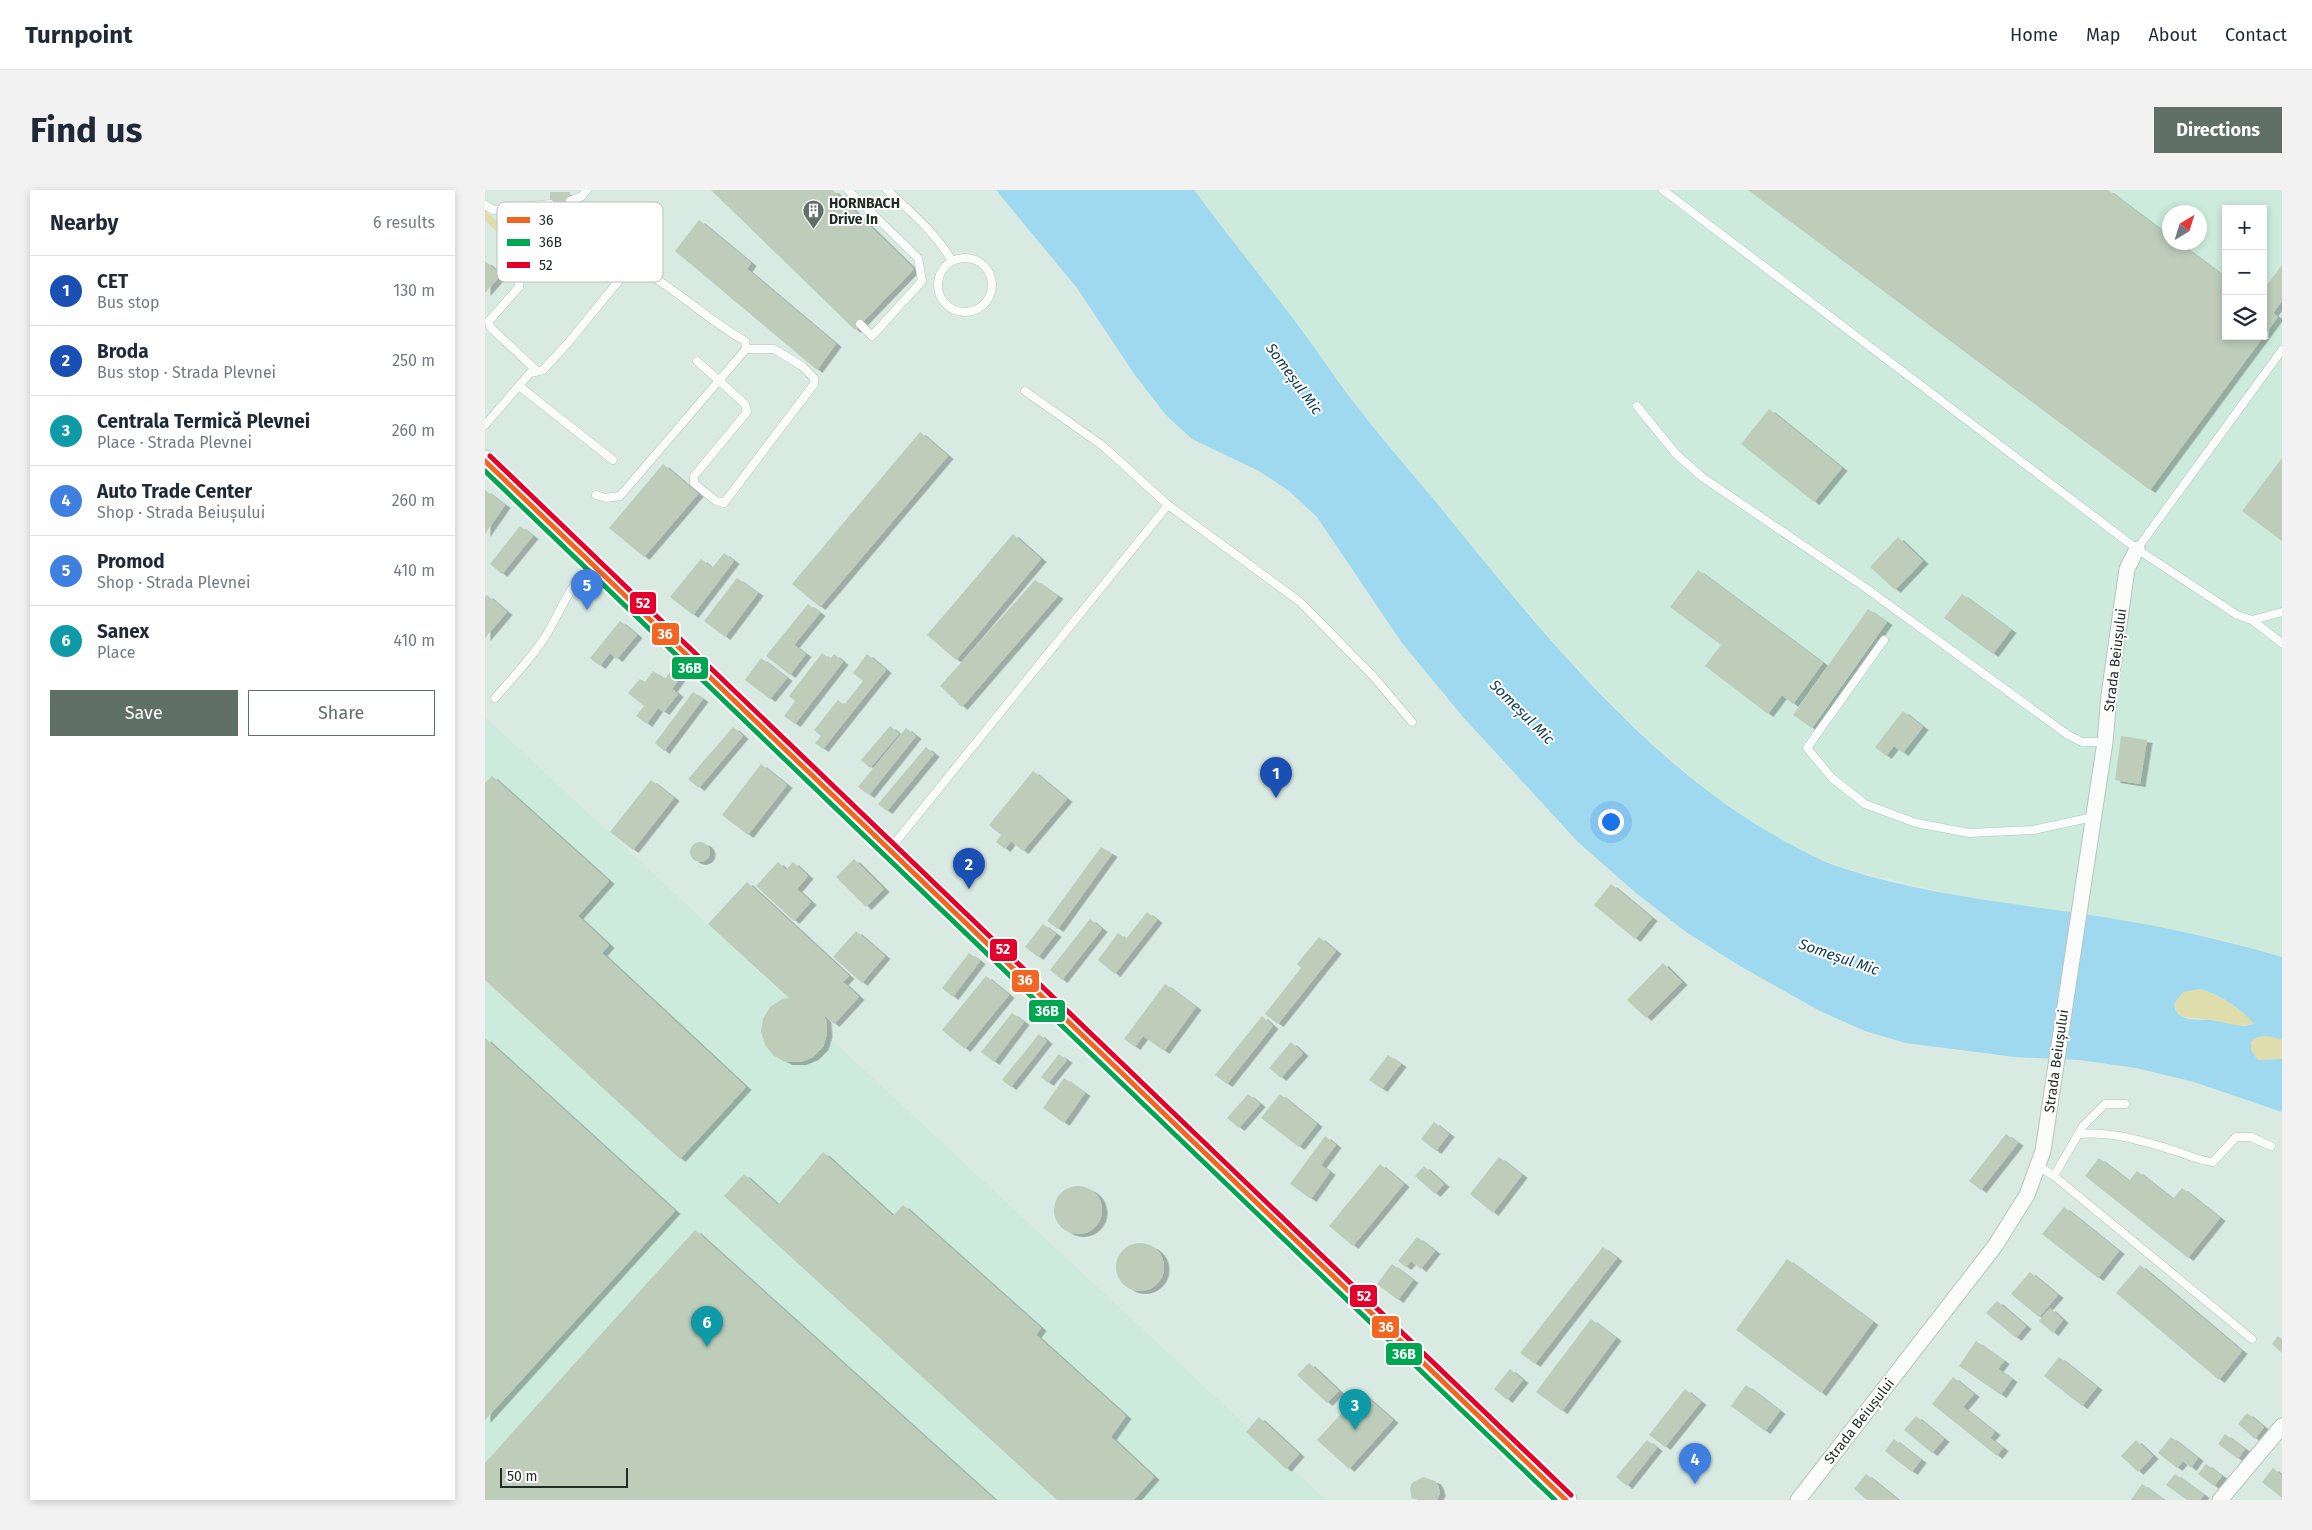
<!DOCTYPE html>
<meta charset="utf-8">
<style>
:root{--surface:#fff;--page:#f2f2f3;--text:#1f2937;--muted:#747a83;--line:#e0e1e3;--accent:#606f68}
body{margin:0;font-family:"Fira Sans",sans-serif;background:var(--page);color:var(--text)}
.controls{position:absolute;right:15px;top:15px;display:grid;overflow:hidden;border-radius:0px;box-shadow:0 2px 8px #0003}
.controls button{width:45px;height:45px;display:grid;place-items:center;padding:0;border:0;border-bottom:1px solid var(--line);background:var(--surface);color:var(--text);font:25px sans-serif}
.compass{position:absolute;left:1677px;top:15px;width:45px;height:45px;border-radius:50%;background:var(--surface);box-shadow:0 2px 8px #0003;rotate:38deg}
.scale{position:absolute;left:15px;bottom:12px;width:128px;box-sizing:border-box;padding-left:5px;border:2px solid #202d27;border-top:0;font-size:14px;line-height:18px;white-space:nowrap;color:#202d27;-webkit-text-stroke:4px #fff;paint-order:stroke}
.you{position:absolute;left:1125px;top:631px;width:18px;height:18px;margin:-12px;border:4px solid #fff;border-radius:50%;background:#1a73e8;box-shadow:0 0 0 8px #1a73e833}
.badge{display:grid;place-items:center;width:32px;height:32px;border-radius:50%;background:var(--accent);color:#fff;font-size:16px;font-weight:700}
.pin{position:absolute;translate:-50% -41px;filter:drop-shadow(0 1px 2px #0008)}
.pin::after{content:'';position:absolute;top:26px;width:18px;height:15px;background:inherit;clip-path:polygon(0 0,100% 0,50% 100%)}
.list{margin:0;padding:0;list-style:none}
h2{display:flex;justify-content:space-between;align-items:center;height:65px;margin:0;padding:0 20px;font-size:21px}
h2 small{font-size:16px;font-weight:400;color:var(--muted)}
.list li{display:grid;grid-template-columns:32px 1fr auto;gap:15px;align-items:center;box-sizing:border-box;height:70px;padding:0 20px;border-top:1px solid var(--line)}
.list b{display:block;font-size:19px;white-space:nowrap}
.list p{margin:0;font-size:16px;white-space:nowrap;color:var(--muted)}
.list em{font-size:16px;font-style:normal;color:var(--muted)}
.actions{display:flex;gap:10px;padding:15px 20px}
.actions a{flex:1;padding:11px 0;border:1px solid var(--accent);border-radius:0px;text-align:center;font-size:18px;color:var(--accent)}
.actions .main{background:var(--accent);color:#fff}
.icon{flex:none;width:28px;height:28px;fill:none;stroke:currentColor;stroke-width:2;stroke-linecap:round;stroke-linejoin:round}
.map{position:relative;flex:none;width:1797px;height:1310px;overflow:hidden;border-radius:0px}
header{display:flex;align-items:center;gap:30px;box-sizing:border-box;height:70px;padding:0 25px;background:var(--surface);border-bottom:1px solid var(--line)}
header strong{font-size:24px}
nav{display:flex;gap:28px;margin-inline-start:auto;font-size:18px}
.intro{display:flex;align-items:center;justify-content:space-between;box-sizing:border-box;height:120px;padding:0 30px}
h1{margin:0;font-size:35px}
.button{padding:12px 22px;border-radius:0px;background:var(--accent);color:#fff;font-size:18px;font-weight:700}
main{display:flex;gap:30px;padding:0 30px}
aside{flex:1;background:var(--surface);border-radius:0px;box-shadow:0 2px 8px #0003}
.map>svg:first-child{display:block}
.built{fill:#ccebdc;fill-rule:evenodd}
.green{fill:#dfddab}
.water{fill:#9fd9ef;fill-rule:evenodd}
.building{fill:#bdcdba;filter:url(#shadow)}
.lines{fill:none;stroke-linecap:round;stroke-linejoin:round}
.lane-casing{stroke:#b6c5be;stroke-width:9}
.street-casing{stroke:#b6c5be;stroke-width:17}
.secondary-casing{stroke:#b6c5be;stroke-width:23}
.lane{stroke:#f9fcfa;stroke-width:8}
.street{stroke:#f9fcfa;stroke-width:15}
.secondary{stroke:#f9fcfa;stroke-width:21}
.bus-1-casing{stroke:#fff;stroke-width:9}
.bus-2-casing{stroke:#fff;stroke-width:9}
.bus-3-casing{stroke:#fff;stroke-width:9}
.bus-1{stroke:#f26522;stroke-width:5}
.bus-2{stroke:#00a651;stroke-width:5}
.bus-3{stroke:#e4002b;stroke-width:5}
.labels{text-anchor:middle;stroke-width:4;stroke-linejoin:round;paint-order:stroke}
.poi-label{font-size:14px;font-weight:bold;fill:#202d27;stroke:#fff;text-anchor:start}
.street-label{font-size:14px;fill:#202d27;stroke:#fff}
.water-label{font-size:15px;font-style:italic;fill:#154052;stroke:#fff}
.key{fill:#fff;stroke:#bcc0be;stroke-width:1}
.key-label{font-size:14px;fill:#202d27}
.line-badge{stroke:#fff;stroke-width:2}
.badge-label{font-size:14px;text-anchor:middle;font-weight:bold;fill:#fff}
</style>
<header>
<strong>Turnpoint</strong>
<nav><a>Home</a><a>Map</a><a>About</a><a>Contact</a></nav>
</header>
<div class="intro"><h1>Find us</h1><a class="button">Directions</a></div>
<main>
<aside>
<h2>Nearby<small>6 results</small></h2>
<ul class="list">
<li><span class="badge" style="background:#1a4fb4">1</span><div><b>CET</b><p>Bus stop</p></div><em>130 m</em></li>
<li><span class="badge" style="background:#1a4fb4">2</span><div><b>Broda</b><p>Bus stop · Strada Plevnei</p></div><em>250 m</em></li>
<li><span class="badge" style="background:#0f9aa8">3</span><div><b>Centrala Termică Plevnei</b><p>Place · Strada Plevnei</p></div><em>260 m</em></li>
<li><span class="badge" style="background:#3f7fe0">4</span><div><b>Auto Trade Center</b><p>Shop · Strada Beiușului</p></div><em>260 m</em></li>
<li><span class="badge" style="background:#3f7fe0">5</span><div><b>Promod</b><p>Shop · Strada Plevnei</p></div><em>410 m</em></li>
<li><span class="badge" style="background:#0f9aa8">6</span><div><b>Sanex</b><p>Place</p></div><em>410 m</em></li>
</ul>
<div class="actions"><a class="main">Save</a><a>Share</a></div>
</aside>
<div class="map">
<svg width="1797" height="1310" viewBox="0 0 1797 1310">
<defs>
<filter id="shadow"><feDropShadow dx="5.5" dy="3" stdDeviation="0" flood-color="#0004"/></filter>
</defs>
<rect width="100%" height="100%" fill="#d8eae1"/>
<g class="built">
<path d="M709 0H1797V767L1740 750 1615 727 1479 707 1355 677 1317 661 1269 634 1228 606 1140 528 1075 459 996 368 876 222 824 150ZM1741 19H1778V146H1741ZM1684 22H1714V52H1684Z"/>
<path d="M0 527 841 1310H0Z"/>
</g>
<g class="green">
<path d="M0 20 16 35 11 41 0 31Z"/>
<path d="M1716 799C1737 806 1755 819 1770 834L1752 836 1727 830 1698 827 1691 821 1689 814 1698 802Z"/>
<path d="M1773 846H1784L1797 850V869L1773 870 1766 860V852Z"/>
</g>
<path class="water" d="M511 0H709C747 51 787 100 824 150 842 175 859 201 878 224 901 254 926 282 950 311 1046 429 1159 573 1294 648 1314 659 1335 671 1357 678 1440 705 1527 713 1612 726 1675 736 1736 749 1797 767V850C1785 846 1776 843 1766 852V860L1773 870 1797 869V922L1709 892 1651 878 1595 870 1530 867 1421 853 1380 841 1335 821 1255 776 1201 742 1151 703 1093 652 979 528 917 453 832 327 804 301 774 281 707 249 681 225 650 185 592 98ZM1716 799C1736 805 1756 819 1769 834 1753 839 1742 832 1726 830 1717 829 1706 831 1698 827 1692 824 1690 820 1689 814L1698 802Z"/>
<g class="building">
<path d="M226 0H348L429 79 370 140Z"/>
<path d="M1263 0H1623L1684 46V52H1693L1741 88V146H1778V100L1797 75V111L1788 123 1793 127 1665 300Z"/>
<path d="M65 2H85V34L65 35Z"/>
<path d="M214 30 266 73 262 79 351 154 332 180 190 61Z"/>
<path d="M0 71 16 85 0 103Z"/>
<path d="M1284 219 1357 278 1329 312 1256 254Z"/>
<path d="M435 242 463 266 335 417 307 394Z"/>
<path d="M1797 268V351L1757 321Z"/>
<path d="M178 274 213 304 159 367 124 338Z"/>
<path d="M0 300 20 315 0 344Z"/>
<path d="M35 336 48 346 17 384 5 374Z"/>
<path d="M528 344 556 369 471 470 442 445Z"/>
<path d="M1413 347 1438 371 1410 400 1385 377Z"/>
<path d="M239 363 249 371 208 425 185 407 216 369 227 378Z"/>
<path d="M1213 380 1338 473 1308 514 1297 505 1283 524 1220 476 1236 455 1185 417Z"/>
<path d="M252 388 273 403 240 447 219 431Z"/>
<path d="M550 390 573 406 477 517 455 496Z"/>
<path d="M1477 404 1526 440 1508 464 1459 428Z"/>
<path d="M2 405 22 422 0 448V407Z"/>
<path d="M323 414 335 423 309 455 321 464 305 485 281 466Z"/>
<path d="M1383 419 1402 432 1327 538 1308 525Z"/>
<path d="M135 431 152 445 132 469 125 463 115 476 105 468Z"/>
<path d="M337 463 345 469 349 464 358 472 310 534 299 526 310 511 304 506Z"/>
<path d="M382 464 401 480 338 559 330 553 336 546 329 540 353 510 359 515 378 491 368 483Z"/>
<path d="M276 468 302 488 285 509 260 490Z"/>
<path d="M188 478 197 485 187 499 193 504 179 522 173 518 162 534 151 526 159 516 143 503 155 489 160 492 168 481 180 489Z"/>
<path d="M208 502 218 509 179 561 170 553Z"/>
<path d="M1418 521 1438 537 1418 563 1409 556 1401 566 1390 557Z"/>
<path d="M405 536 414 544 385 578 376 570Z"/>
<path d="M248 537 258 546 214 598 203 589Z"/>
<path d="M421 538 431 546 384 605 373 597Z"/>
<path d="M1636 546 1662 550 1655 594 1630 590Z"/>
<path d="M441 557 449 564 402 621 393 614Z"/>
<path d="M276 574 302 595 263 645 237 625Z"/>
<path d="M548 581 582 609 538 661 526 651 520 659 511 652 516 645 504 635Z"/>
<path d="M7 586 124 691 93 726 124 755 117 763 261 897 195 969 0 790V593Z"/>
<path d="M166 590 189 608 148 660 125 642Z"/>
<circle cx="215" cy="662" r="10"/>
<path d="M616 657 627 664 573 739 562 731Z"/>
<path d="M369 669 399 699 381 717 351 687Z"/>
<path d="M293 672 301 680 308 672 323 686 312 699 326 712 309 731 271 696Z"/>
<path d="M262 692 364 786 358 792 374 807 349 834 338 824 341 830 342 844 338 857 328 867 316 872H302L289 866 280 855 276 842 278 829 285 817 297 809 304 808 223 734Z"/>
<path d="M1126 694 1167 728 1150 749 1109 715Z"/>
<path d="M662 722 672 730 630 784 613 770 633 743 641 749Z"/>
<path d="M605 729 617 739 577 790 565 780Z"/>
<path d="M558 734 571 744 553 767 540 757Z"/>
<path d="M371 741 400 766 377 793 348 767Z"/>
<path d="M834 747 851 761 793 834 780 824 816 778 812 774Z"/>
<path d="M484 763 495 771 468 807 457 798Z"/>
<path d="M1178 773 1197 792 1161 828 1142 810Z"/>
<path d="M501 786 524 805 480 859 457 840Z"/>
<path d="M680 794 711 817 679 861 658 846 650 857 639 849Z"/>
<path d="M527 823 539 832 509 872 496 862Z"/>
<path d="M777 826 788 836 742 894 730 885Z"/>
<path d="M554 844 562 851 526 897 517 890Z"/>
<path d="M0 848 190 1021 0 1230Z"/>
<path d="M806 852 818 863 796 888 784 878Z"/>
<path d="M574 864 582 870 563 893 556 887Z"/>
<path d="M903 865 916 874 897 899 884 890Z"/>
<path d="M579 888 600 903 579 933 558 918Z"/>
<path d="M763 904 775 914 754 938 742 928Z"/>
<path d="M795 904 832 934 814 957 776 928Z"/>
<path d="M949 932 964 944 951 961 936 949Z"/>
<path d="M1521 944 1533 953 1496 1000 1484 991Z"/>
<path d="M840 946 851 955 836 975 845 982 826 1009 805 994Z"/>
<path d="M338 962 408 1026 418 1015 556 1138 551 1145 641 1226 626 1247 669 1287 649 1310H572L239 1006 259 984 293 1015Z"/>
<path d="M1014 967 1037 985 1008 1023 985 1004Z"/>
<path d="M1614 968 1644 991 1652 981 1688 1009 1697 998 1735 1028 1703 1068 1600 986Z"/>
<path d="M895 974 919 994 868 1056 844 1036Z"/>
<path d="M939 976 959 994 950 1004 930 986Z"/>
<circle cx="593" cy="1020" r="24"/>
<path d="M1579 1017 1634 1061 1613 1088 1557 1044Z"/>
<path d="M210 1040 510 1310H0V1273Z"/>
<path d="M932 1047 950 1061 936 1079 926 1071 921 1077 913 1071Z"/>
<circle cx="655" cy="1077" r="24"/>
<path d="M1118 1057 1132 1068 1050 1174 1035 1163Z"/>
<path d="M1302 1069 1388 1132 1336 1203 1251 1140Z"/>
<path d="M907 1074 928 1090 913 1110 892 1094Z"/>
<path d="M1655 1075 1757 1161 1734 1190 1631 1103Z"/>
<path d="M1545 1082 1573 1105 1554 1127 1526 1104Z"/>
<path d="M1512 1111 1541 1136 1531 1148 1501 1123Z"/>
<path d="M1565 1118 1578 1130 1568 1143 1554 1131Z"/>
<path d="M1106 1129 1131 1148 1077 1221 1051 1202Z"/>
<path d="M1793 1146 1797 1149V1163L1787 1154Z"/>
<path d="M1491 1151 1519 1171 1513 1179 1527 1189 1516 1205 1474 1176Z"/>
<path d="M1574 1167 1612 1197 1597 1216 1559 1186Z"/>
<path d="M824 1173 854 1201 842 1213 812 1185Z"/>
<path d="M1025 1179 1038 1190 1022 1210 1009 1199Z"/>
<path d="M1468 1187 1489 1204 1478 1217 1510 1242 1505 1248 1518 1258 1512 1266 1447 1214Z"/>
<path d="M1261 1195 1295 1221 1280 1241 1246 1216Z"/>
<path d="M1200 1199 1216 1212 1180 1257 1164 1245Z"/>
<path d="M876 1202 908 1230 864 1279 832 1250Z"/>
<path d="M1762 1223 1779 1237 1770 1249 1753 1234Z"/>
<path d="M1431 1226 1459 1249 1447 1263 1419 1240Z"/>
<path d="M774 1227 814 1264 801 1279 761 1242Z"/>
<path d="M1740 1244 1760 1259 1753 1269 1733 1254Z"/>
<path d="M1686 1247 1713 1268 1706 1278 1698 1271 1692 1278 1673 1263Z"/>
<path d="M1409 1249 1436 1270 1427 1282 1400 1261Z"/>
<path d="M1162 1250 1172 1258 1142 1296 1131 1287Z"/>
<path d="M1651 1250 1668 1266 1653 1282 1636 1266Z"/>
<path d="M1721 1274 1737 1286 1729 1296 1713 1284Z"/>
<path d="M1788 1278 1797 1286V1308L1777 1292Z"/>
<path d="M1381 1284 1413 1310H1382L1369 1299Z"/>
<path d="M1690 1284 1719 1305 1715 1310H1702L1681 1295Z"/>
<path d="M938 1287 950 1291 953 1295 955 1303 952 1310 927 1309 925 1298 927 1293Z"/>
<path d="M1657 1294 1679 1310H1646Z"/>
</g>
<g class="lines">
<defs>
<g id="lane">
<path d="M363 0 433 68 437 91 387 146 375 134"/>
<path d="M402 0C426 22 451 43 467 71"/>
<path d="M1178 0 1652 359 1752 425 1767 430 1797 422"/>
<path d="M85 11 97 6 102 0"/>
<path d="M0 15 8 20 65 14"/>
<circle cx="480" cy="95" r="27"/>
<path d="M37 71 34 97 4 131 5 137 52 181"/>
<path d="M212 171 260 214 262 222 209 286V293L231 311 239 313 329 194V188L317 176 289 159H261"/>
<path d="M34 196 128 270"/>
<path d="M540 201 618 256 683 315 814 411 888 486 927 532"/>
<path d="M1152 216 1191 264 1217 287 1378 396 1583 545 1597 552H1620"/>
<path d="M0 235 45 183 58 180 83 153 140 83 153 78C191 98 222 130 260 151L261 159 135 306 121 308 111 305"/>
<path d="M1652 359 1797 160"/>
<path d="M1767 430 1797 453"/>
<path d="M1399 450 1322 558 1347 588 1380 614 1431 633 1484 643 1548 640 1608 627"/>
<path d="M10 508C28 487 49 466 63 442 78 416 84 397 106 375"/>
<path d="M405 659 683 315"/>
<path d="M1594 944C1629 941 1661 952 1694 962 1705 966 1715 971 1728 972L1751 947H1766L1786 956"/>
<path d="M1553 976 1569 986 1767 1149"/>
<path d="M1569 986 1598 936 1620 914H1640"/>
</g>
<g id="street">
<path d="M1313 1310 1510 1056 1542 1005 1558 961 1620 552 1624 505 1642 379 1652 359"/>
<path d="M1735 1310 1797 1236"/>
</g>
<path id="secondary" d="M0 271 1081 1310"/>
</defs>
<use href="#lane" class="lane-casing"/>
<use href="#street" class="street-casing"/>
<use href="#secondary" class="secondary-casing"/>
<use href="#lane" class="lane"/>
<use href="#street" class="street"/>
<use href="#secondary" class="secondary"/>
<defs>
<path id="bus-1" d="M0 271 1081 1310"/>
<path id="bus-2" d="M0 281 1070 1310"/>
<path id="bus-3" d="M5 266 1086 1305"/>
</defs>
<use href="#bus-1" class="bus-1-casing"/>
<use href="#bus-2" class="bus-2-casing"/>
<use href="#bus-3" class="bus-3-casing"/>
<use href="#bus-1" class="bus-1"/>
<use href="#bus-2" class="bus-2"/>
<use href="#bus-3" class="bus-3"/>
</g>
<defs>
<symbol id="building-pin" viewBox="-11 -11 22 30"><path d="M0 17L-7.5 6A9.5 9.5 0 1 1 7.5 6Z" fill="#606f68" stroke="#fff"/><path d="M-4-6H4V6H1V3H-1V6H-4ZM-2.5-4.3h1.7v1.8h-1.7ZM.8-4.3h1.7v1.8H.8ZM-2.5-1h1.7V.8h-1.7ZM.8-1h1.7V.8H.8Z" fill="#fff"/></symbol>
</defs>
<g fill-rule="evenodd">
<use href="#building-pin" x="316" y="8" width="25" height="34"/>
</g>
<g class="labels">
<g class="poi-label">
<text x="344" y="18">HORNBACH<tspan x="344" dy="16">Drive In</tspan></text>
</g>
<g class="street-label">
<text transform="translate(1630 470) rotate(-83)" y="5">Strada Beiușului</text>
<text transform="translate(1571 871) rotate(-82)" y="5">Strada Beiușului</text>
<text transform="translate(1374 1231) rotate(-52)" y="5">Strada Beiușului</text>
</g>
<g class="water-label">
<text transform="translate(809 189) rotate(54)" y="5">Someșul Mic</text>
<text transform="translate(1037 522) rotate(45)" y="5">Someșul Mic</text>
<text transform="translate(1354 767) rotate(19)" y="5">Someșul Mic</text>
</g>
</g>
<rect x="12" y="12" width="166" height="80" rx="8" class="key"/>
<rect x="22" y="27" width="23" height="6" fill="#f26522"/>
<rect x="22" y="49" width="23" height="7" fill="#00a651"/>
<rect x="22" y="72" width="23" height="6" fill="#e4002b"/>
<g class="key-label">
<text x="54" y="35">36</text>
<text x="54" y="57">36B</text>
<text x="54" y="80">52</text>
</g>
<g class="line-badge">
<rect x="144" y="401" width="28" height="24" rx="5" fill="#e4002b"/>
<rect x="166" y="432" width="29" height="24" rx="5" fill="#f26522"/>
<rect x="186" y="466" width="38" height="24" rx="5" fill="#00a651"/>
<rect x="504" y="748" width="29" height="24" rx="5" fill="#e4002b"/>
<rect x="526" y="779" width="29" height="24" rx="5" fill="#f26522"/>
<rect x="543" y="809" width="38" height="24" rx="5" fill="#00a651"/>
<rect x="864" y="1094" width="29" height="24" rx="5" fill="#e4002b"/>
<rect x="886" y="1125" width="29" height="24" rx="5" fill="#f26522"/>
<rect x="900" y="1152" width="38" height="24" rx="5" fill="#00a651"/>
</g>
<g class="badge-label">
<text x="158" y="418">52</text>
<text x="180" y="449">36</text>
<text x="205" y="483">36B</text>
<text x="518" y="764">52</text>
<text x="540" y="795">36</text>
<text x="562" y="826">36B</text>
<text x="879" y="1111">52</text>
<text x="901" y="1142">36</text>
<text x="919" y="1169">36B</text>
</g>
</svg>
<div class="controls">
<button>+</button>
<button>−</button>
<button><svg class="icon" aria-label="layers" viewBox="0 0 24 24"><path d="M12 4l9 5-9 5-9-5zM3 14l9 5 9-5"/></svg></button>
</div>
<svg class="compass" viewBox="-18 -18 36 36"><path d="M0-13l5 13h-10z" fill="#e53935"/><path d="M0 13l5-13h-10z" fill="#747a83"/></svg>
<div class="scale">50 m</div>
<div class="you"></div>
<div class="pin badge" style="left:791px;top:608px;background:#1a4fb4">1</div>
<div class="pin badge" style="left:484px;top:699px;background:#1a4fb4">2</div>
<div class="pin badge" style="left:870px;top:1240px;background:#0f9aa8">3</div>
<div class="pin badge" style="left:1210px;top:1294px;background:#3f7fe0">4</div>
<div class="pin badge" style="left:102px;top:420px;background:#3f7fe0">5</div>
<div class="pin badge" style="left:222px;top:1157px;background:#0f9aa8">6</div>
</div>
</main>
